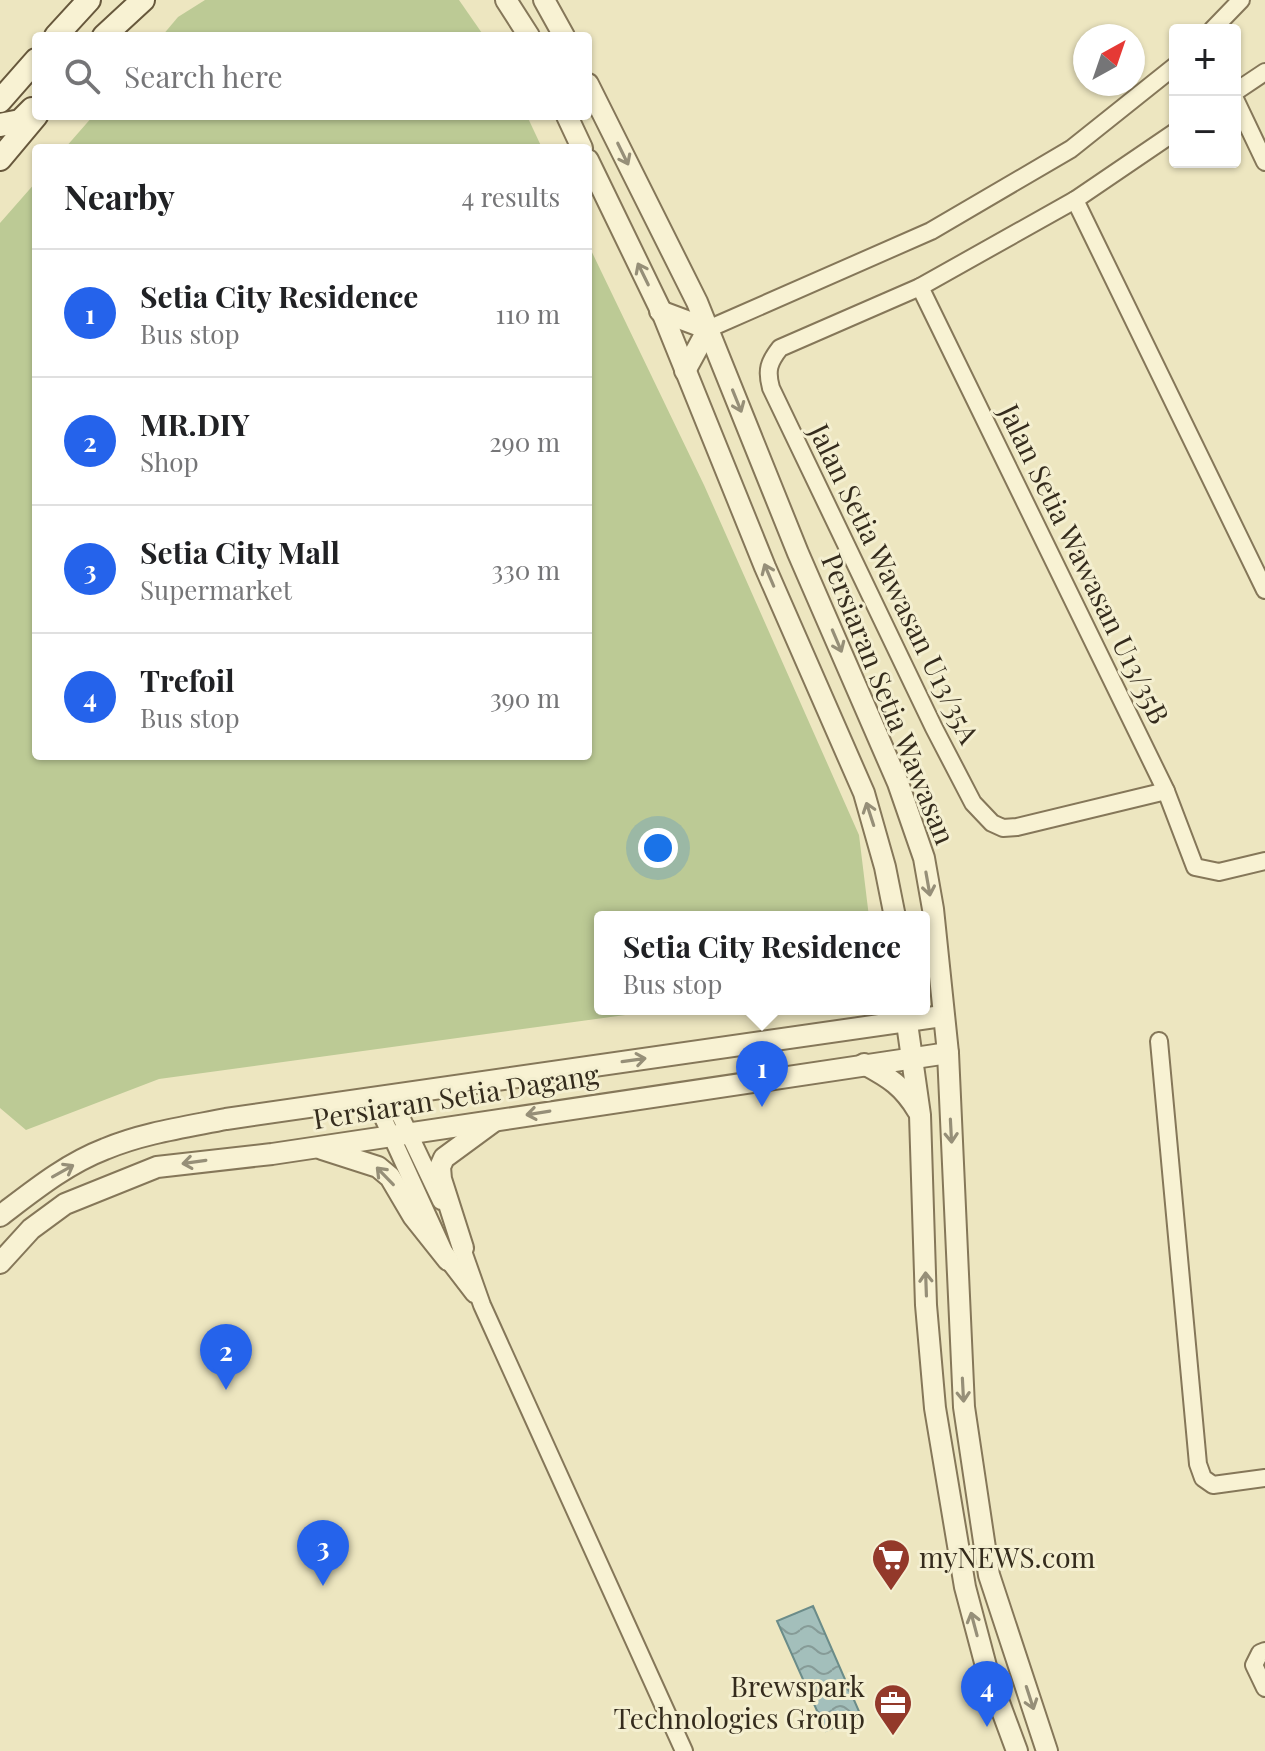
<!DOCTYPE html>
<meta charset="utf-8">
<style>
:root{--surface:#fff;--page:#f6f6f6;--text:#202124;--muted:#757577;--line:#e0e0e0;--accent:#2563eb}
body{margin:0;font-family:"Playfair Display",serif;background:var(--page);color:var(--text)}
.controls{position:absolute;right:24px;top:24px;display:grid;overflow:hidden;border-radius:8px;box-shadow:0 2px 6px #0004}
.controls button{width:72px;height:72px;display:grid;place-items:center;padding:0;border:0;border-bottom:2px solid var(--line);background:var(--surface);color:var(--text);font:40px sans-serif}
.compass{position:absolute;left:1073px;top:24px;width:72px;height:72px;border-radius:50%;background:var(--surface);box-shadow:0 2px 6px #0004;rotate:40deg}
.you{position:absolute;left:658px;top:848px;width:28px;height:28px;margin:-20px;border:6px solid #fff;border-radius:50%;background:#1a73e8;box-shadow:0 0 0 12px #1a73e833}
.badge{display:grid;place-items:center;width:52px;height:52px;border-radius:50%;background:var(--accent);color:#fff;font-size:26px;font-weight:700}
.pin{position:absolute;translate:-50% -66px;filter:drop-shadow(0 2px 4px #0008)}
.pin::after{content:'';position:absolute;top:42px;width:28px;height:24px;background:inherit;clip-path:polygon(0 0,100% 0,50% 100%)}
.popup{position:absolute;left:594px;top:911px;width:336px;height:104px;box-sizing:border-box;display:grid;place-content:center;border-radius:8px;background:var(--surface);filter:drop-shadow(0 2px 6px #0005);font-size:26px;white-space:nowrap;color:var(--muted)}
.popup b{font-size:30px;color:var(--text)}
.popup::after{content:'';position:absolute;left:50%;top:100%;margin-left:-16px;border:16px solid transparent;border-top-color:var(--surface)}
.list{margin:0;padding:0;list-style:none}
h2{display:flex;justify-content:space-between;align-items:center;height:104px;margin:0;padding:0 32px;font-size:34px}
h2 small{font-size:26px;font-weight:400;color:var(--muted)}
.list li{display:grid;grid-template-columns:52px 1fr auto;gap:24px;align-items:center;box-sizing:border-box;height:128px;padding:0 32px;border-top:2px solid var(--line)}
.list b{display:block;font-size:30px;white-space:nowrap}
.list p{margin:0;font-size:26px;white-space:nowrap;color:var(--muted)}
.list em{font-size:26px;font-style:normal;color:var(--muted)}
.icon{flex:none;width:44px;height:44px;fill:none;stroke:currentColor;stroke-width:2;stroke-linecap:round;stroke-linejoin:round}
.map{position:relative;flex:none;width:1265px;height:1751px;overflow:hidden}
.search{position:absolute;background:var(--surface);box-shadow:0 2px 6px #0004;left:32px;top:32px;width:560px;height:88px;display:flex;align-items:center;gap:20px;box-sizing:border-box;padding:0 28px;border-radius:8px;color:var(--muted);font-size:30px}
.panel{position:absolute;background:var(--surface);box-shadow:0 2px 6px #0004;left:32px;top:144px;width:560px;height:616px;border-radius:8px}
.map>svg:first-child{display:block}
.green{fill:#bcca95}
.water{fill:url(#water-waves);stroke:#6b8c89;stroke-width:2}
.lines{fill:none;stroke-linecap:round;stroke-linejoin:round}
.minor-casing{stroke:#857759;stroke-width:20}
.tertiary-casing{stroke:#857759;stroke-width:24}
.secondary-casing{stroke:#67583c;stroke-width:26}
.minor{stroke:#f8f2d3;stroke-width:16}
.tertiary{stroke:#f8f2d3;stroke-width:20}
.secondary{stroke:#f8f2d3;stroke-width:22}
.oneway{stroke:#968f78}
.labels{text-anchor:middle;stroke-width:6;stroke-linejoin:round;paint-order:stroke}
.street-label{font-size:28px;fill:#352c1d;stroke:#f4efd0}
.poi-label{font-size:28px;fill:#352c1d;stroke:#f4efd0;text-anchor:start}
</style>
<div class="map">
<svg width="1265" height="1751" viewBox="0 0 1265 1751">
<defs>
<pattern id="water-waves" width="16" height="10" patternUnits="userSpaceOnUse" patternTransform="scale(2)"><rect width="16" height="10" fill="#a3bfbb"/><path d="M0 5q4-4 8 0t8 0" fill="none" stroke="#869b97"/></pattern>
</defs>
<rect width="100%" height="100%" fill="#ede6c0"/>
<g class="green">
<path d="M205 0H459L484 36H162L178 17Z"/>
<path d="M93 116H527L542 148H65Z"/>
<path d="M36 182V756H588V244L704 485 859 835 869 917H600V1009H669L159 1079 26 1130 0 1108V223Z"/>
</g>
<path class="water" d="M813 1606 861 1716 826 1731 777 1621Z"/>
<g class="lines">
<defs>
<g id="minor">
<path d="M1212 30 1241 0"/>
<path d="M1235 92 1265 72"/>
<path d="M1235 99 1265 162"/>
<path d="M1075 200 1265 590"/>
<path d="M920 287 1166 791 1195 867 1219 872 1265 861"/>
<path d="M708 329 931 231 1071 149 1175 66"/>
<path d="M1166 791 1017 827 1003 828 992 823 973 803 934 728 771 388C766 370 769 362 780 348L920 287 1075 200 1175 132"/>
<path d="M1159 1041 1198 1464 1203 1478 1213 1485 1265 1478"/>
<path d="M391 1096 441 1201"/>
<path d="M374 1098 448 1260 474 1294"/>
<path d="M458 1237 482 1305 684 1751"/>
<path d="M1265 1651 1260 1653 1254 1665 1265 1688"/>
</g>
<g id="tertiary">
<path d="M506 0 529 36"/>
<path d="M544 0 564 36"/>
<path d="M588 84 697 302 798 553 898 783 924 858 933 909 948 1053 964 1407 989 1575 1047 1751"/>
<path d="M567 116 582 148"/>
<path d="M588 160 664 317 765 567 864 793 885 867 895 917"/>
<path d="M660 311 708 329"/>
<path d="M685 371 708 329"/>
<path d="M905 1009 920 1115 926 1305 935 1408 965 1587 987 1670 1017 1751"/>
<path d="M864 1064C890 1078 903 1086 918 1111"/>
<path d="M322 1149 378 1167 390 1177 413 1216 448 1260"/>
<path d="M0 1216C33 1191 66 1164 105 1149 143 1133 186 1127 226 1119L942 1016"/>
<path d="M463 1248 441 1179 440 1167 444 1158 493 1122"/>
<path d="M0 1263 31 1229 65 1204 157 1167 272 1154 948 1053"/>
</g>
<g id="secondary">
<path d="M56 36 89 0"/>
<path d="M104 36 143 0"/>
<path d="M0 101 36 60"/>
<path d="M0 125 20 121 32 109"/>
<path d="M0 159 36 116"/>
</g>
</defs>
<use href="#minor" class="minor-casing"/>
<use href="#tertiary" class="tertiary-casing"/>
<use href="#secondary" class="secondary-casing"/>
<use href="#minor" class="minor"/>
<use href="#tertiary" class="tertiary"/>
<use href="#secondary" class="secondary"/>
</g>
<defs><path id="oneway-shaft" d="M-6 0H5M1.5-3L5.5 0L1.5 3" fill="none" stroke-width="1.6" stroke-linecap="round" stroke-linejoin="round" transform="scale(2)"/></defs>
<g class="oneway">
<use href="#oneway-shaft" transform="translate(623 154) rotate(64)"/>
<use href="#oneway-shaft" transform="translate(643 274) rotate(-116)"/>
<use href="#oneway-shaft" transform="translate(737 401) rotate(68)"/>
<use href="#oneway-shaft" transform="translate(769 575) rotate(-113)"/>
<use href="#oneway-shaft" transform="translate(837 641) rotate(67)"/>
<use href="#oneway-shaft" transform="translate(870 814) rotate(-108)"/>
<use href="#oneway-shaft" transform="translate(928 884) rotate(80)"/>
<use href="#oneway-shaft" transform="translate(634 1060) rotate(-8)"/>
<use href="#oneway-shaft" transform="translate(538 1113) rotate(171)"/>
<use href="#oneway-shaft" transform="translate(951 1131) rotate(87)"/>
<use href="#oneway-shaft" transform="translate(194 1162) rotate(172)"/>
<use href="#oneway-shaft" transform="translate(63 1171) rotate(-29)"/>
<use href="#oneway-shaft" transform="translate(385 1176) rotate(-134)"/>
<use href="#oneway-shaft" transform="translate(926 1284) rotate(-92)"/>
<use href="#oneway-shaft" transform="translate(963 1390) rotate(87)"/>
<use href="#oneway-shaft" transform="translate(974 1624) rotate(-105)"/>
<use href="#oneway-shaft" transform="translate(1030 1698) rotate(72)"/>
</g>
<defs>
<symbol id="supermarket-pin" viewBox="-11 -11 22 30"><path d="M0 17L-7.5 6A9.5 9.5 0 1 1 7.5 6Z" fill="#93392a" stroke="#f4efd0"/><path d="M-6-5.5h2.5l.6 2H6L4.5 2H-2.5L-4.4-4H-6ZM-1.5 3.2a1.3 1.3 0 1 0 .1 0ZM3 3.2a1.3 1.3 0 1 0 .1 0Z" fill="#fff"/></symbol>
<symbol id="office-pin" viewBox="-11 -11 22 30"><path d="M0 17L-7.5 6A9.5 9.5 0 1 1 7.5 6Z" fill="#93392a" stroke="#f4efd0"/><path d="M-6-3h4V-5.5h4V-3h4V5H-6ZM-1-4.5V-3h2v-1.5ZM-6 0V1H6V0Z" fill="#fff"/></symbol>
</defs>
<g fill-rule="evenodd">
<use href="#supermarket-pin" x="869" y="1536" width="44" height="60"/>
<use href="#office-pin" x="871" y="1681" width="44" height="60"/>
</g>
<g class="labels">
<g class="street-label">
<text transform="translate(1084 564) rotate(64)" y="10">Jalan Setia Wawasan U13/35B</text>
<text transform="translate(894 584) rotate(64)" y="10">Jalan Setia Wawasan U13/35A</text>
<text transform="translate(888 699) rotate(68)" y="10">Persiaran Setia Wawasan</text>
<text transform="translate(456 1097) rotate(-9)" y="10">Persiaran Setia Dagang</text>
</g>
<g class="poi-label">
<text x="919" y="1568">myNEWS.com</text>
<text x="865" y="1697" text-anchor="end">Brewspark<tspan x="865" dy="32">Technologies Group</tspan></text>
</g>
</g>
</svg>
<div class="controls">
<button>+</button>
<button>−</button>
</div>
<svg class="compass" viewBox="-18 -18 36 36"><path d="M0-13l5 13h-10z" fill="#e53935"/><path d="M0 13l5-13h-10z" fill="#757577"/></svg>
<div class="you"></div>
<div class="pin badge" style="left:762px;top:1107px">1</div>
<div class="popup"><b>Setia City Residence</b>Bus stop</div>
<div class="pin badge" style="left:226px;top:1390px">2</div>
<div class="pin badge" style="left:323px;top:1586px">3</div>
<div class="pin badge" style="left:987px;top:1727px">4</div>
<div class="search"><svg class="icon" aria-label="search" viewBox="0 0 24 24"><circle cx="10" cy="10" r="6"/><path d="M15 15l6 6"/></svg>Search here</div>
<section class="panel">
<h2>Nearby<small>4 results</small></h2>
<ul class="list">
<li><span class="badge">1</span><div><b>Setia City Residence</b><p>Bus stop</p></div><em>110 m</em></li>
<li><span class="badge">2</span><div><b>MR.DIY</b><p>Shop</p></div><em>290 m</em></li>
<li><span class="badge">3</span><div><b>Setia City Mall</b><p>Supermarket</p></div><em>330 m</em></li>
<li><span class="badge">4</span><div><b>Trefoil</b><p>Bus stop</p></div><em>390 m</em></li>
</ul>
</section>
</div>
